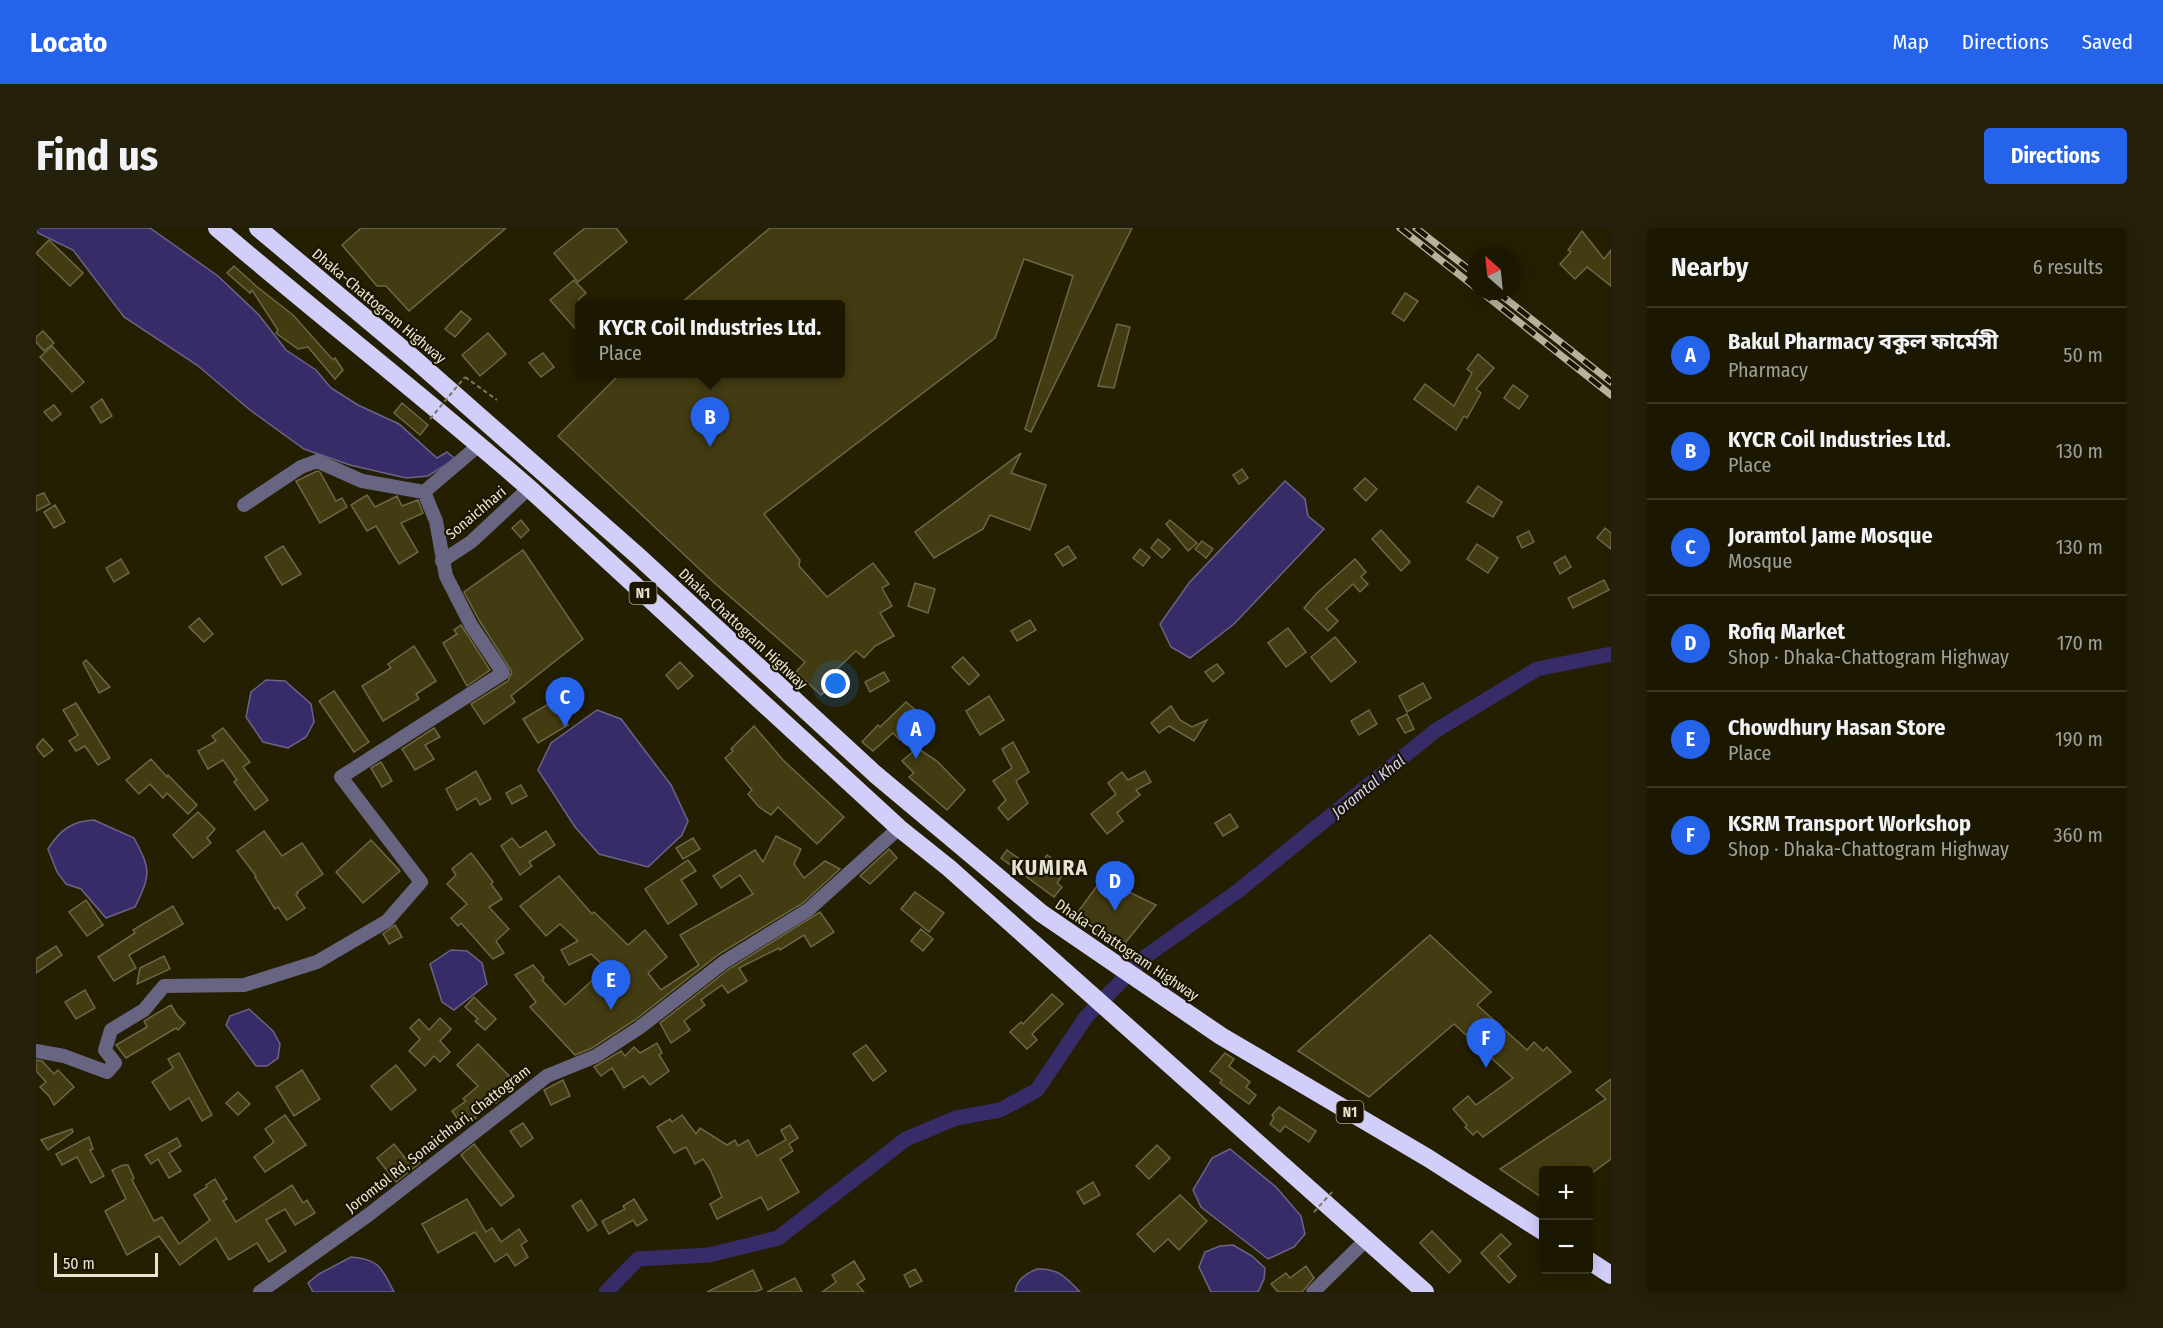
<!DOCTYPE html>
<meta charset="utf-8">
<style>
:root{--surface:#1b1701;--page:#24200b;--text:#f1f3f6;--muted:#a09f99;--line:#393623;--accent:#2563eb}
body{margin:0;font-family:"Fira Sans Condensed","Noto Sans Bengali",sans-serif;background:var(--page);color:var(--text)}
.controls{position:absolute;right:18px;bottom:18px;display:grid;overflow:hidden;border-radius:6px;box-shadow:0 3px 15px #0003}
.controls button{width:54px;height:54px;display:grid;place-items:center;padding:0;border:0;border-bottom:2px solid var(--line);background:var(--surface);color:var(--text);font:30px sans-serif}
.compass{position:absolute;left:1431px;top:18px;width:54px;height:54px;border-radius:50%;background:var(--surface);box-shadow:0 3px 15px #0003;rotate:333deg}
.scale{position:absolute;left:18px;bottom:15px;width:104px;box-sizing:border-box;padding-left:6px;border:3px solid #e6e3d2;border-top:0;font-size:16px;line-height:21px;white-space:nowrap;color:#e6e3d2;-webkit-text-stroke:4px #1b1500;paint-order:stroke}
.you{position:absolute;left:800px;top:456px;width:21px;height:21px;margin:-15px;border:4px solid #fff;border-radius:50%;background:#1a73e8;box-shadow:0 0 0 9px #1a73e833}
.badge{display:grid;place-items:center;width:39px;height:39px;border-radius:50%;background:var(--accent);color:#fff;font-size:20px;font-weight:700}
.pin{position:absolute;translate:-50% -50px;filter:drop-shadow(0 2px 3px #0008)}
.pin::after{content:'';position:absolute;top:32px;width:21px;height:18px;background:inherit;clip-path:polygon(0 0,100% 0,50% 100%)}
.popup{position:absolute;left:539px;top:72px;width:270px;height:78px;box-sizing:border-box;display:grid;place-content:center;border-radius:6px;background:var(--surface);filter:drop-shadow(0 2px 4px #0005);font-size:20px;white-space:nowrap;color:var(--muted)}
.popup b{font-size:22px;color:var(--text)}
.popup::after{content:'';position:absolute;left:50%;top:100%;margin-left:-12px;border:12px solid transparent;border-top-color:var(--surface)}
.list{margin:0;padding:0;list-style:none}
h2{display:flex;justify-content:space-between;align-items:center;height:78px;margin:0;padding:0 24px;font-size:26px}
h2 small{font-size:20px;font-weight:400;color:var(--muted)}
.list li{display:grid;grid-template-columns:39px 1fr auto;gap:18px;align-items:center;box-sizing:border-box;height:96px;padding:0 24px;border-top:2px solid var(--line)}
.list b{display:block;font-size:22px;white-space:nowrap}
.list p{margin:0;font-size:20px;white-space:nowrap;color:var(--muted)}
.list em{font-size:20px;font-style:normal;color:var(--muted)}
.map{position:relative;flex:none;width:1575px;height:1064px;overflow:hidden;border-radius:6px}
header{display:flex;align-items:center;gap:36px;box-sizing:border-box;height:84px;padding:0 30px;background:var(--accent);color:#fff}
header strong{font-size:28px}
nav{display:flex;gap:33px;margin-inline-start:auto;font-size:21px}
.intro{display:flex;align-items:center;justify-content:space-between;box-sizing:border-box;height:144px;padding:0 36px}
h1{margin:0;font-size:42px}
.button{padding:15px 27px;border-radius:6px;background:var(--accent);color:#fff;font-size:21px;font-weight:700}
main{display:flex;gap:36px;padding:0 36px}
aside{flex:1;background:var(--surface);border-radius:6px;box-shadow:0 3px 15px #0003}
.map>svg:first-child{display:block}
.water{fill:#382c68;stroke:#6c6388;stroke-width:1.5}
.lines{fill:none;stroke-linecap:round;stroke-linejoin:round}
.canal{stroke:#382c68;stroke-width:15}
.building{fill:#433b11;stroke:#6d6747;stroke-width:1.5}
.path{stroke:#7b775f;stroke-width:2;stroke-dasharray:4.5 3;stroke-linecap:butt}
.minor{stroke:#686582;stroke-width:14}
.highway{stroke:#d2cefa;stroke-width:18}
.rail-casing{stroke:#b5b29d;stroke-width:7}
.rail{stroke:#1b1500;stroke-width:4.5;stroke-dasharray:14;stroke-linecap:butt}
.path-bridge{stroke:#7b775f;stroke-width:2;stroke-dasharray:4.5 3;stroke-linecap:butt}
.labels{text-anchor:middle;stroke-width:4.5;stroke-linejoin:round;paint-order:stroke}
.shield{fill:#1b1500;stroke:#a9a593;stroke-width:1.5}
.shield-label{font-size:14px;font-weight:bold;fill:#e6e3d2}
.street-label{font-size:15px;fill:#e6e3d2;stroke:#1b1500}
.water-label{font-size:16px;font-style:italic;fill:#d6d3f9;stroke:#1b1500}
.district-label{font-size:21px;font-weight:bold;letter-spacing:1.5px;fill:#e6e3d2;stroke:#1b1500}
</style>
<header>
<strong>Locato</strong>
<nav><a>Map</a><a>Directions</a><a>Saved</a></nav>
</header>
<div class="intro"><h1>Find us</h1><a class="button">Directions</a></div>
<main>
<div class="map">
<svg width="1575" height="1064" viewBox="0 0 1575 1064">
<rect width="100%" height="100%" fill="#241f01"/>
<g class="water">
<path d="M0 0H114L182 48 223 87 250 122 280 142 295 160 322 177 363 196 401 230 411 224 419 231 392 248 370 250 314 237 268 221 214 182 161 137 88 89 37 22 2 5Z"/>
<path d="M1249 253 1269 271 1272 288 1288 301 1198 396 1154 430 1135 419 1124 396 1153 355Z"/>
<path d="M230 452 249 453 275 476 278 494 270 509 252 520 227 514 210 489 215 464Z"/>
<path d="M561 482 585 491 635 557 652 593 646 607 612 639 563 626 539 599 502 542 515 515Z"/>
<path d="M58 592 98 610C115 642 115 646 99 679L70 690 45 661 30 656 21 644 12 621C24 602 36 593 58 592Z"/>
<path d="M415 722 431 723 446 735 451 756 418 782 406 774 394 736Z"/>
<path d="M213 781 237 803 244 816 242 830 231 838H220L190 797 194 788Z"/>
<path d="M1194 921 1240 959 1265 988 1269 1006 1258 1019 1232 1031 1165 979 1157 962 1176 930Z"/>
<path d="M1197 1017 1216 1028 1229 1040 1228 1051 1222 1064H1175L1163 1039 1169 1024 1184 1018Z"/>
<path d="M315 1029C344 1031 346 1041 358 1064H277L272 1055 283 1046Z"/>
<path d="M1001 1041C1022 1040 1030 1049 1044 1064H979C980 1052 991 1045 1001 1041Z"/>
</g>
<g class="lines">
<path class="canal" d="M570 1064 602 1031 673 1027 742 1010 870 911 920 890 964 882 1001 862 1050 789 1109 729 1202 663 1399 503 1501 441 1575 426"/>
</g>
<g class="building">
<path d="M325 0H470L373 83 350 58H341L306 17Z"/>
<path d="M549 0H580L591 14 542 54 518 25Z"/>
<path d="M734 0H1096L995 204 989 201 1037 48 988 31 959 110 728 286 764 332 763 338 791 369 837 335 853 356 846 360 856 378 844 385 858 408 839 418 828 430 820 423 798 444 803 449 785 467 760 444 769 434 674 351 522 208 584 146H804V76H644Z"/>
<path d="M1546 3 1568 31 1575 22V58L1551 39 1539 51 1524 36 1535 24 1532 22Z"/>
<path d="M13 12 47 45 34 58 0 25Z"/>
<path d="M198 38 220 58 257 87 297 132 299 130 307 142 299 151 272 119 262 121 240 105 242 102 216 62 214 65 191 45Z"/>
<path d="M538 52 550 65 543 71V105L514 72Z"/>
<path d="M1369 65 1382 73 1368 93 1356 85Z"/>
<path d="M425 83 435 91 419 109 409 101Z"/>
<path d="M1081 96 1094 99 1078 160 1062 158Z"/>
<path d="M7 103 18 115 8 123 0 114V109Z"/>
<path d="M452 105 470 126 444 148 426 127Z"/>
<path d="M16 118 48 154 36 164 4 129Z"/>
<path d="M507 125 518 139 505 149 493 135Z"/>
<path d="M1442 126 1458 140 1440 161 1445 165 1431 190 1428 188 1420 202 1378 171 1389 156 1418 178 1436 145 1431 141Z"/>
<path d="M1477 157 1492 168 1483 181 1468 170Z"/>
<path d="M66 171 76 188 65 195 55 179Z"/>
<path d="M366 175 392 197 384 207 358 185Z"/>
<path d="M18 177 25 186 16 193 8 184Z"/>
<path d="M985 225 975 245 1010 257 994 302 954 287 947 301 898 330 879 304Z"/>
<path d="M1206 241 1212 250 1203 256 1197 247Z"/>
<path d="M281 243 284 244 300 273 306 270 311 279 284 295 260 253Z"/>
<path d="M1329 250 1341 261 1330 273 1318 261Z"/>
<path d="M1442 258 1466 274 1457 289 1431 274Z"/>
<path d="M8 265 14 276 0 283V268Z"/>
<path d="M331 267 339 279 361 268 366 278 382 272 387 285 365 295 382 324 363 336 340 298 331 303 315 277Z"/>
<path d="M19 277 29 294 18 300 8 284Z"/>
<path d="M485 292 493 302 485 310 476 300Z"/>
<path d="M1134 292 1161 315 1152 323 1130 296Z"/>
<path d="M1569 300 1575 305V321L1561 310Z"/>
<path d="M1345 302 1374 334 1365 343 1336 311Z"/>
<path d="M1493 303 1498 314 1486 320 1481 309Z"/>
<path d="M1122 311 1134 321 1126 330 1115 320Z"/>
<path d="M1166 313 1177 321 1170 330 1159 321Z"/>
<path d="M1441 316 1462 330 1452 345 1431 331Z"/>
<path d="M247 318 265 346 246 357 229 329Z"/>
<path d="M1032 318 1040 330 1027 338 1019 326Z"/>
<path d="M1104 321 1114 329 1107 338 1097 330Z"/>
<path d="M487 322 547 411 475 468 479 474 448 496 435 476 472 453 476 444 443 392 428 364Z"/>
<path d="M1529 328 1535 339 1524 346 1518 335Z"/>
<path d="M85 331 93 345 78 354 70 340Z"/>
<path d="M1319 331 1330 344 1325 349 1332 356 1324 364 1317 356 1290 381 1302 393 1292 403 1268 380 1281 365Z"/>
<path d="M1568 352 1573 362 1537 380 1532 370Z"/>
<path d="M879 355 899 361 892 385 872 378Z"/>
<path d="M163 390 177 406 168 414 153 399Z"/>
<path d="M994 392 1000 402 981 413 975 403Z"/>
<path d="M425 397 454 442 431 458 407 415 421 406 418 402Z"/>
<path d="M1252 400 1270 424 1250 439 1232 415Z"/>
<path d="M1299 409 1320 434 1295 454 1275 429Z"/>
<path d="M378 418 400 453 380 466 383 471 347 493 326 458 355 440 352 436Z"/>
<path d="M927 429 943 447 933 457 916 439Z"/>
<path d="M50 432 74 459 63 465 47 435Z"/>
<path d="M644 434 657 448 642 461 630 447Z"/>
<path d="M1181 436 1188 445 1177 454 1169 444Z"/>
<path d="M848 444 853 453 834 464 829 454Z"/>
<path d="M1387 455 1395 470 1371 484 1363 468Z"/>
<path d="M298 463 333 514 318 524 283 473Z"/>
<path d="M953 468 968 492 944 507 930 483Z"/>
<path d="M516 474 532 497 502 515 487 491Z"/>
<path d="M870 474 888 489 864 512 857 505 837 523 826 514 842 497 844 499Z"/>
<path d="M40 475 74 530 62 537 49 518 40 523 33 513 42 507 27 482Z"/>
<path d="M1135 478 1144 492 1156 499 1171 492 1158 513 1133 498 1123 505 1115 495Z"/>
<path d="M1333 482 1341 496 1323 507 1315 493Z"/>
<path d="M1371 486 1378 501 1369 505 1361 491Z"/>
<path d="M718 498 747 532 808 589 781 616 742 579 735 587 723 579 712 566 716 562 689 530 697 523 695 521Z"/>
<path d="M187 500 214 534 207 539 232 572 219 582 198 554 201 552 187 532 172 541 162 523 180 513 176 508Z"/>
<path d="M398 500 404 509 389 517 398 531 379 542 366 521Z"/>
<path d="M7 511 17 522 8 529 0 519Z"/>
<path d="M977 514 993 544 980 553 992 575 972 592 962 580 970 572 957 553 976 540 966 521Z"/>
<path d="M881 520 901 533 929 562 911 582 873 549 878 545 866 533Z"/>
<path d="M115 531 131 549 132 547 161 577 152 586 131 565 127 570 114 556 103 566 90 552Z"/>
<path d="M345 534 356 553 346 559 335 540Z"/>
<path d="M440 543 455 571 444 577 440 570 421 582 410 561Z"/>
<path d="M1109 543 1115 554 1100 562 1104 567 1081 585 1087 593 1071 606 1055 586 1080 566 1072 555 1086 544 1092 552Z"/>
<path d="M485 557 491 568 476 576 470 565Z"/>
<path d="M162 584 179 601 171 610 175 615 157 630 137 607Z"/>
<path d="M1194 586 1202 599 1187 608 1179 595Z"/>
<path d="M228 603 246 628 266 615 287 646 261 664 262 665 260 667 269 680 251 692 242 679 239 681 219 649 220 648 201 623Z"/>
<path d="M510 603 519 617 493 634 496 638 484 647 465 618 476 610 484 620Z"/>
<path d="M740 608 765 621 758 636 768 650 789 633 804 641 767 675 683 726 599 792 556 820 539 827 494 779 500 774 479 747 497 737 508 750 506 752 529 777 570 740 555 726 533 737 525 722 542 713 524 696 510 708 484 678 523 648 556 686 558 684 592 717 609 702 631 729 612 745 625 762 663 737 644 707 717 666 704 647 685 660 677 648 719 622 727 634Z"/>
<path d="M657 610 664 621 647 631 640 620Z"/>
<path d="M335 612 364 643 327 675 300 644Z"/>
<path d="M853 621 861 630 834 656 824 648Z"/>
<path d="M971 622 1000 643 1011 627 1031 641 1021 655 1026 659 1018 669 965 630Z"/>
<path d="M435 625 457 654 455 656 466 671 453 679 473 701 460 713 468 725 457 731 425 695 422 698 415 690 431 676 411 656 420 647 416 641Z"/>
<path d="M652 632 660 643 645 652 661 676 632 696 609 661Z"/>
<path d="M1066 651 1120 677 1085 720 1039 688Z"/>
<path d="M879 664 908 685 893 704 865 681Z"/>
<path d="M50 672 67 697 51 708 33 684Z"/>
<path d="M137 678 147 696 93 727 100 740 78 753 62 729 99 705 97 702Z"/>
<path d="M784 684 798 704 775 719 768 707 744 722 743 720 703 740 711 753 692 765 686 757 665 772 669 777 648 793 654 802 635 815 624 795 693 741Z"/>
<path d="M359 697 366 709 353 716 347 706Z"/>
<path d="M885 701 897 711 887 723 875 713Z"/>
<path d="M1394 707 1455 764 1441 777 1491 822 1498 814 1507 823 1511 819 1535 844 1447 909 1441 903 1437 907 1429 899 1431 897 1417 881 1432 868 1440 877 1477 850 1418 796 1333 869 1262 823Z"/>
<path d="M20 718 26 727 0 745V731Z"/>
<path d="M128 728 134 741 101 756 104 740Z"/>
<path d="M49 762 59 780 40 791 29 774Z"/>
<path d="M1016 766 1027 776 996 806 1001 812 991 821 974 804 985 794 987 796Z"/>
<path d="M438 769 460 791 449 802 439 793 442 791 429 779Z"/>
<path d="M135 777 141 787 149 795 142 802 140 800 90 830 80 817 111 799 108 793Z"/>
<path d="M404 790 415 801 404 813 414 824 404 834 398 828 389 838 373 823 384 811 374 800 383 791 393 802Z"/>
<path d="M621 815 626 825 623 827 633 843 614 857 607 848 588 860 576 840 565 848 558 839 585 823 589 828 598 819 604 825Z"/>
<path d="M442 816 479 854 460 875 458 872 438 889 440 890 427 899 416 883 430 873 427 871 442 858 421 837Z"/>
<path d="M830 817 850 843 837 853 817 826Z"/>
<path d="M143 825 176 887 166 893 153 870 134 882 116 854 137 840 132 831Z"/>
<path d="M1189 825 1198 831 1193 838 1214 854 1210 859 1220 867 1213 876 1184 855 1186 852 1174 843Z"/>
<path d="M0 832 6 833 18 846 22 842 38 859 18 877 13 868 4 859 10 854 0 843Z"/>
<path d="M360 837 380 862 355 882 335 858Z"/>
<path d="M266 842 284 871 258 888 240 859Z"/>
<path d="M1575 851V931L1552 948V942H1508V971L1464 941 1570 871 1560 862Z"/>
<path d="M527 852 534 868 515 877 508 862Z"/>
<path d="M202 864 214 876 202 887 190 875Z"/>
<path d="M1243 879 1280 903 1273 914 1249 898 1244 904 1234 896 1238 890 1236 887Z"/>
<path d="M249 887 270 917 229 944 218 929 238 914 229 901Z"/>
<path d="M646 887 660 906 664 900 691 917 699 912 702 918 712 912 721 928 750 912 745 902 754 897 762 910 753 916 757 923 744 931 763 964 732 982 725 969 681 991 674 976 686 969 674 941 667 931 659 936 650 919 638 925 621 899 634 891 636 894Z"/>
<path d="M487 895 497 910 485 919 474 903Z"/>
<path d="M36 901 37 904 12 922 5 912Z"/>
<path d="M53 909 57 921 54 922 68 948 55 955 41 929 26 937 20 926Z"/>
<path d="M141 910 145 918 133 925 145 943 133 950 122 931 115 936 109 927Z"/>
<path d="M358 916 370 931 376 925 384 935 360 954 341 930Z"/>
<path d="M438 916 478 968 465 978 425 927Z"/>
<path d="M1121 917 1134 930 1113 951 1100 938Z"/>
<path d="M87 937H92L98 950 96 952 118 993 126 989 143 1016 174 992 158 967 171 959 170 957 179 951 191 971 187 973 200 994 256 957 267 975 271 972 279 985 259 997 249 981 230 992 250 1023 233 1034 221 1015 193 1032 180 1010 144 1037 123 1008 91 1027 69 983 90 971 76 942Z"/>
<path d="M1057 954 1064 967 1048 976 1041 964Z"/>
<path d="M1144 967 1171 993 1143 1022 1132 1011 1118 1024 1101 1006Z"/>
<path d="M431 971 450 1004 456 1000 465 1014 483 1001 491 1013 485 1017 492 1029 479 1038 471 1026 459 1034 439 1004 402 1025 386 996Z"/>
<path d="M598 971 611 992 601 998 597 992 573 1006 566 993 589 981 587 978Z"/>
<path d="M545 972 561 997 552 1003 536 978Z"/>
<path d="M1396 1003 1425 1033 1413 1045 1384 1015Z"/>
<path d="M1465 1006 1475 1016 1462 1028 1480 1048 1473 1055 1445 1025Z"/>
<path d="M818 1033 829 1051 821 1056 828 1064H786L800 1054 796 1047Z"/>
<path d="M1270 1038 1278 1050 1266 1064H1242L1235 1056 1250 1045 1254 1050Z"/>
<path d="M879 1041 886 1053 874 1059 868 1047Z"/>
<path d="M717 1042 726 1061 719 1064H671Z"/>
<path d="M759 1050 766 1064H731Z"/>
</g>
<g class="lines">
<path class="path" d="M429 149 461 172"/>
<g class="minor">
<path d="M388 264 443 217"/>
<path d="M406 333 435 314 493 260"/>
<path d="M0 823 28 828 71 844 79 835 69 822 75 802 108 782 128 758 208 757 281 734 351 693 385 654 305 549 467 445 435 397 410 348 400 293 388 264 326 253 281 233 265 239 208 277"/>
<path d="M224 1064 331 988 511 848 560 828 603 800 688 734 772 682 863 600"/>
<path d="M1277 1064 1330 1012"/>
</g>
<g class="highway">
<path d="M181 0C284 88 391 171 493 260L863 600 913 640 1389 1064"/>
<path d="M222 0 376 129 602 328 839 546 1005 685 1185 808 1392 930 1508 1004"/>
<path d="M1552 1032 1575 1047"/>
</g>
<defs>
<g id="rail">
<path d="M1364 0 1440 60"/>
<path d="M1380 0 1440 47"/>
<path d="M1444 63 1575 167"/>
<path d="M1460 63 1575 154"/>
</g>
</defs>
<use href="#rail" class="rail-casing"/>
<use href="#rail" class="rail"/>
<g class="path-bridge">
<path d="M394 191 429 149"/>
<path d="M1278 984 1297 963"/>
</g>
</g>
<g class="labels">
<g class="shield">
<rect x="593.5" y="354" width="27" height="22" rx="4.5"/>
<rect x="1300.5" y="873" width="27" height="22" rx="4.5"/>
</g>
<g class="shield-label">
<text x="607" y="370">N1</text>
<text x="1314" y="889">N1</text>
</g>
<g class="street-label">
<text transform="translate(343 78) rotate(40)" y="5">Dhaka-Chattogram Highway</text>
<text transform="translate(440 285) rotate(-40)" y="5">Sonaichhari</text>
<text transform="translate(707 401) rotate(43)" y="5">Dhaka-Chattogram Highway</text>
<text transform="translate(1091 722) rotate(34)" y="5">Dhaka-Chattogram Highway</text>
<text transform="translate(402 911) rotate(-38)" y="5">Joromtol Rd, Sonaichhari, Chattogram</text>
</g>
<g class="water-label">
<text transform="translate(1332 558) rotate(-39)" y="6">Joramtal Khal</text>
</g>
<g class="district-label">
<text x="1014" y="647">KUMIRA</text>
</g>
</g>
</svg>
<div class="controls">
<button>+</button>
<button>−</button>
</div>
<svg class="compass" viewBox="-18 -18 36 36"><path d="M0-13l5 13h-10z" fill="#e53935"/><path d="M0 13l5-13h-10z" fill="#a09f99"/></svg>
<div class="scale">50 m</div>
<div class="you"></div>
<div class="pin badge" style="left:880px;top:531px">A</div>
<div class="pin badge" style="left:674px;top:219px">B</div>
<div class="popup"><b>KYCR Coil Industries Ltd.</b>Place</div>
<div class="pin badge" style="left:529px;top:499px">C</div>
<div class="pin badge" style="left:1079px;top:683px">D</div>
<div class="pin badge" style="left:575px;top:782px">E</div>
<div class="pin badge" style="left:1450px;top:840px">F</div>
</div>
<aside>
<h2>Nearby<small>6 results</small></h2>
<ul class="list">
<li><span class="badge">A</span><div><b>Bakul Pharmacy বকুল ফার্মেসী</b><p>Pharmacy</p></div><em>50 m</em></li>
<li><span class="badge">B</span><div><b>KYCR Coil Industries Ltd.</b><p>Place</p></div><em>130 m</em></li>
<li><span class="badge">C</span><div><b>Joramtol Jame Mosque</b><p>Mosque</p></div><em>130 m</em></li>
<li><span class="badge">D</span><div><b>Rofiq Market</b><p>Shop · Dhaka-Chattogram Highway</p></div><em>170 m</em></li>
<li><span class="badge">E</span><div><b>Chowdhury Hasan Store</b><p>Place</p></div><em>190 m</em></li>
<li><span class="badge">F</span><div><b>KSRM Transport Workshop</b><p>Shop · Dhaka-Chattogram Highway</p></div><em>360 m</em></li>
</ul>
</aside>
</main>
